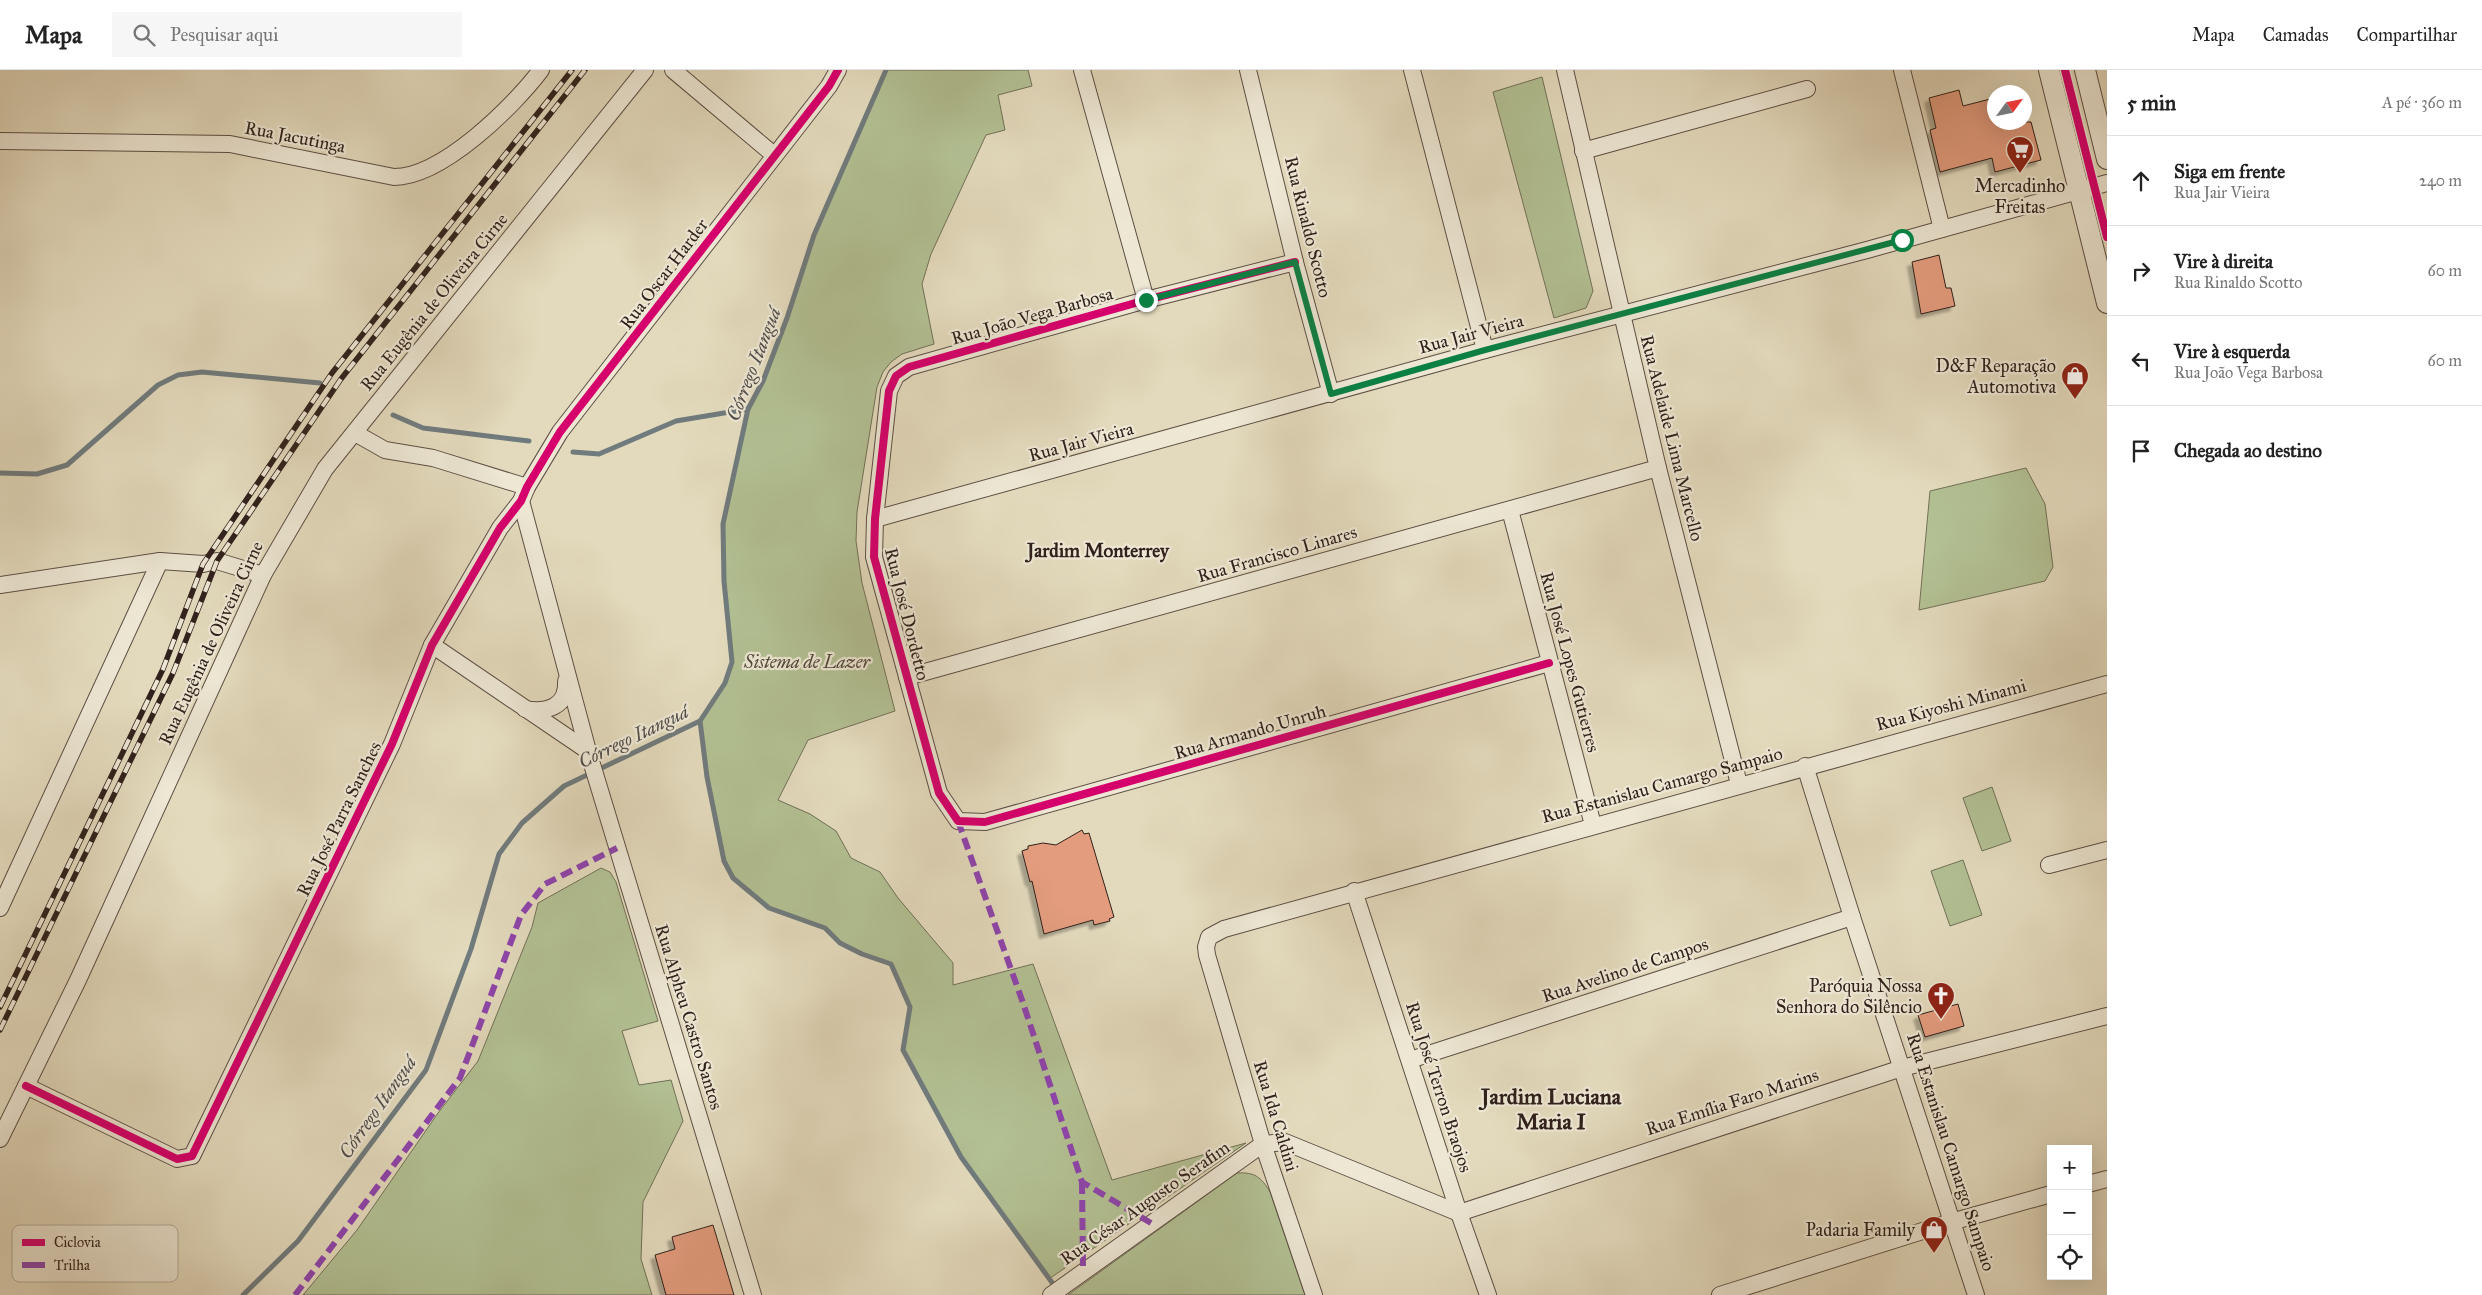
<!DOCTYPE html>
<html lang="pt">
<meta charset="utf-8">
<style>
:root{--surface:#fff;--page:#f6f6f6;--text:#222;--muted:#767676;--line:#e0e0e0}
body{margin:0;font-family:"IM FELL Great Primer",serif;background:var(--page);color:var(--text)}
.controls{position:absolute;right:15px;bottom:15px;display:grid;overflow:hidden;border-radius:0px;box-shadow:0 5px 20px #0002}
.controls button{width:45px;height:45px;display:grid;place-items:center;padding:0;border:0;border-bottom:1px solid var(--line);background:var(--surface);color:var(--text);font:25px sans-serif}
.compass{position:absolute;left:1987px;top:15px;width:45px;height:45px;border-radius:50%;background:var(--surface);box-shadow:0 5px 20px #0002;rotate:57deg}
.stop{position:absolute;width:15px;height:15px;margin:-11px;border:4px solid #0b8043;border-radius:50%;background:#fff}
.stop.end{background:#0b8043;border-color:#fff;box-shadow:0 1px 5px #0008}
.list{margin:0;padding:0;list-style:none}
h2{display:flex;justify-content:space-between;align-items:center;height:65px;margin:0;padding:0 20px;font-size:21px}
h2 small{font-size:16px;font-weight:400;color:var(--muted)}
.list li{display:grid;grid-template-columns:32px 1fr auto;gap:15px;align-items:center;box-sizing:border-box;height:90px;padding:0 20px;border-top:1px solid var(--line)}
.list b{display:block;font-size:19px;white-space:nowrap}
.list p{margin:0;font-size:16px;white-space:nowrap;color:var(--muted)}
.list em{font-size:16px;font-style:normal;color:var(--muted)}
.icon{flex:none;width:28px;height:28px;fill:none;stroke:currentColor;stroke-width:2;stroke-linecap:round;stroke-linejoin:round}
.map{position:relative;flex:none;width:2107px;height:1225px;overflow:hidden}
header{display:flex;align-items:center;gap:30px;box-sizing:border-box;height:70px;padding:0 25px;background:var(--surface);border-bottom:1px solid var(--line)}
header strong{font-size:24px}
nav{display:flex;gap:28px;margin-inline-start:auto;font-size:18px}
.search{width:350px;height:45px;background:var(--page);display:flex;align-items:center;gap:12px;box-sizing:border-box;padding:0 18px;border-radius:0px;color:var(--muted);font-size:19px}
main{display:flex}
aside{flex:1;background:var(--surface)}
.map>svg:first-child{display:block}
.green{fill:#b2c093;stroke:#717058}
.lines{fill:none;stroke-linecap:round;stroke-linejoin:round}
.stream{stroke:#707b7d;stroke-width:5}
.building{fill:#e39c7e;stroke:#30211c;filter:url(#shadow)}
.minor-casing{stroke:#5d4f44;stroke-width:18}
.tertiary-casing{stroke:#5d4f44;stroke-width:22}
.minor{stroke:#ede7d4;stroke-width:16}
.tertiary{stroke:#ede7d4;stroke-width:20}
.rail-casing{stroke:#30211c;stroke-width:5.5}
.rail{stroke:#ede7d4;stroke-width:4;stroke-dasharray:11;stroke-linecap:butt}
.quiet{stroke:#8e44ad;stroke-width:6;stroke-dasharray:12 6;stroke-linecap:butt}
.cycleway-casing{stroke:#ede7d4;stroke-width:11}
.cycleway{stroke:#d6006c;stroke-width:8}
.route{stroke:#0b8043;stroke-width:6}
.labels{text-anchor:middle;stroke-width:4.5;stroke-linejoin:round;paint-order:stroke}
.street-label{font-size:18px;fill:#30211c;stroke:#ede7d4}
.poi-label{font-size:18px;fill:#30211c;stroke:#ede7d4;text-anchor:end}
.park-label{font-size:18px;font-style:italic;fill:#50493a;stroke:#ede7d4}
.water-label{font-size:19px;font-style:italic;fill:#504e4c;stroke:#ede7d4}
.neighbourhood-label{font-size:19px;font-weight:bold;fill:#30211c;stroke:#ede7d4}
.district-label{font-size:22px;font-weight:bold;fill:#30211c;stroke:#ede7d4}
.key{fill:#ede7d4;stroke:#b4ac9d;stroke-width:1}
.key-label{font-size:14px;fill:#30211c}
</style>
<header>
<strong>Mapa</strong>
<div class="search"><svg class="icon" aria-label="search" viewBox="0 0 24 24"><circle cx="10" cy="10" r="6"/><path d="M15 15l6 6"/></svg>Pesquisar aqui</div>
<nav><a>Mapa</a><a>Camadas</a><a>Compartilhar</a></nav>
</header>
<main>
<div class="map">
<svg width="2107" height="1225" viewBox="0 0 2107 1225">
<defs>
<filter id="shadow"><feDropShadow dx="-4.5" dy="4.5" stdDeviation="1" flood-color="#0004"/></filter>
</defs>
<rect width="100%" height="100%" fill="#e3dabd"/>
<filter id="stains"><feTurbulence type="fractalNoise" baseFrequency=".004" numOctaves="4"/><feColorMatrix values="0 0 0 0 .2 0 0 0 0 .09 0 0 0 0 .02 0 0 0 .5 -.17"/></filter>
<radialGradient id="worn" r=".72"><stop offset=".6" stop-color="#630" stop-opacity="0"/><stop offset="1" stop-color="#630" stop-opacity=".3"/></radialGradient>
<g class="green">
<path d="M886 0H1028L1032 16 998 25 1005 60 986 65 931 184 922 214 934 274 902 284 891 292 883 302 877 317 857 442 856 471 862 513 895 641 808 670 778 730 810 744 836 761 851 788 880 802 898 828 953 893V915L1033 894 1112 1110 1246 1073 1049 1209 961 1087 903 980 910 937 891 894 862 884 840 873 825 858 769 838 733 808 724 789 707 707 700 651 725 613 732 592 724 511 723 454 748 339 763 311 787 248 814 165Z"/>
<path d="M1542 7 1593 221 1586 238 1554 248 1493 22Z"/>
<path d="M2026 398 2045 434 2053 497 2045 511 1919 540 1930 421Z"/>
<path d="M1992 717 2011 771 1982 781 1963 728Z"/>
<path d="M1963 790 1982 845 1950 856 1931 801Z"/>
<path d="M601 798 610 802 616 812 658 951 622 961 639 1015 671 1010 683 1051 643 1132 641 1189 652 1225H303L357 1160 438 1043 478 991 532 857 538 833Z"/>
<path d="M1237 1103C1255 1102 1261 1107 1270 1122L1305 1225H1068Z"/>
</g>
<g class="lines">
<g class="stream">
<path d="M393 345 423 358 529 371"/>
<path d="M573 382 599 384 676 351 748 339"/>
<path d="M0 403 37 404 67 395 158 315 178 305 202 302 320 313"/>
<path d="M700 651 707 707 724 791 733 808 769 838 825 858 840 873 862 884 891 894 910 937 903 980 961 1087 1056 1218"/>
<path d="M243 1225 298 1171 426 1000 471 879 499 784 522 753 564 716 700 651 725 613 732 592 724 511 723 454 748 339 763 311 787 248 814 165 886 0"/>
</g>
</g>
<g class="building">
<path d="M1959 20 1963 36 1994 28V52H2031L2041 90 1995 102 1992 88 1940 102 1930 60 1936 58 1929 28Z"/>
<path d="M1939 185 1946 218H1951L1955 236 1921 244 1912 192Z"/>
<path d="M1082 760 1084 764 1089 763 1114 847 1109 849 1110 851 1094 855 1093 850 1044 864 1032 811 1030 812 1022 781 1028 779V776L1043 773 1056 775Z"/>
<path d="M1958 934 1964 956 1925 967 1918 945Z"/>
<path d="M713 1155 734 1225H666L655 1185 675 1179 672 1167Z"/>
</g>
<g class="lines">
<defs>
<g id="minor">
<path d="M673 0 774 85"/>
<path d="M1082 0 1146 230"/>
<path d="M1248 0 1295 192 1331 324"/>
<path d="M1412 0 1485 280"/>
<path d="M1565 0 1658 398 1739 714"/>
<path d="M1902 0 1942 159"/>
<path d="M0 71 230 74 394 107C442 107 513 37 541 0"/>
<path d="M1583 81 1807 19"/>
<path d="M1295 192 1146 230 909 297 896 306 889 321 875 449 874 487 939 723 958 751 985 752 1549 593"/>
<path d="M355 363 385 380 433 388 527 417"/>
<path d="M521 431 588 681 753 1225"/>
<path d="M1510 440 1593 755"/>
<path d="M875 449 1485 280 1867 180 2107 113"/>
<path d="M0 515 160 491 203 494 217 491 263 505"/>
<path d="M432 575 588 681"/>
<path d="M907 607 1658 398"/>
<path d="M525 639C546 643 568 637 566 611"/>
<path d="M1805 696 1852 847 1976 1225"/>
<path d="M2049 795 2107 780"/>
<path d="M1354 821 1459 1143 1488 1225"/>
<path d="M0 838 160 491"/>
<path d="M1410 990 1852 847"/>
<path d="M26 1016 177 1089 192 1086 392 674 432 575 500 458 521 431 527 417 560 362 829 16 838 0"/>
<path d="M0 1069 78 910 263 505 325 399 645 0"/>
<path d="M2088 1114 2107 1109"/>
<path d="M1051 1225 1263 1074 1285 1072 1459 1143 1902 998 2107 946"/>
<path d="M1314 1225 1263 1074 1207 885 1206 877 1209 867 1224 859 2107 614"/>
<path d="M1720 1225 1951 1152 2051 1124"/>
</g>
<g id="tertiary">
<path d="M2049 0 2107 233"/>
<path d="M2085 0 2107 89"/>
</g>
</defs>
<use href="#minor" class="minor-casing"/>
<use href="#tertiary" class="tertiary-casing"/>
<use href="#minor" class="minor"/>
<use href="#tertiary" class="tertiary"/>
<defs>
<g id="rail">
<path d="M0 937 163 599 203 494 332 303 572 0"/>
<path d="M0 960 173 603 217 491 341 309 585 0"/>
</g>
</defs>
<use href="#rail" class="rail-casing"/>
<use href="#rail" class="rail"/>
<g class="quiet">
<path d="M958 751 1022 930 1082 1112 1151 1153"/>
<path d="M1082 1112 1083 1200"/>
<path d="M295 1225 460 1008 521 845 545 814 617 778"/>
</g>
<defs>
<g id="cycleway">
<path d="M2065 0 2107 167"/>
<path d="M1295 192 1146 230 909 297 896 306 889 321 875 449 874 487 939 723 958 751 985 752 1549 593"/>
<path d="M26 1016 177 1089 192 1086 392 674 432 575 500 458 521 431 527 417 560 362 829 16 838 0"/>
</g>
</defs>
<use href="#cycleway" class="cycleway-casing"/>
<use href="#cycleway" class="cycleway"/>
</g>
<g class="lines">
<path class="route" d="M1146 230 1295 192 1331 324 1485 280 1902 170"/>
</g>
<defs>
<symbol id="supermarket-pin" viewBox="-11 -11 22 30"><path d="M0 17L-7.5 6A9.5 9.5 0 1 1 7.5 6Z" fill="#8f2418" stroke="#ede7d4"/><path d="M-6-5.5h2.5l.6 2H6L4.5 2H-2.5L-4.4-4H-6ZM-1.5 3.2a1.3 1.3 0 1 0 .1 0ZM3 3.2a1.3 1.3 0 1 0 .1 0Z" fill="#fff"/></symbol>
<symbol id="shop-pin" viewBox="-11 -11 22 30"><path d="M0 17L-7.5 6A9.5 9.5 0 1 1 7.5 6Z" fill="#8f2418" stroke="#ede7d4"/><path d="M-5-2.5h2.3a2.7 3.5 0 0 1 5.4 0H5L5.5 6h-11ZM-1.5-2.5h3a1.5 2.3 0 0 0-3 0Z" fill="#fff"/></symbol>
<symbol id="church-pin" viewBox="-11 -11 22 30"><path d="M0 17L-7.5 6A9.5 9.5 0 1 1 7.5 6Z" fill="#8f2418" stroke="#ede7d4"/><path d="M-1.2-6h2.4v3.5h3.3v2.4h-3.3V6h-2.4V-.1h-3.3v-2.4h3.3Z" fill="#fff"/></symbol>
</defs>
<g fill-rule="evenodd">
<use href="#supermarket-pin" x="2004" y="64" width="32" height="43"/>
<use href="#shop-pin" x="2059" y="290" width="32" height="43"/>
<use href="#church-pin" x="1925" y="910" width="32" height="43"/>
<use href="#shop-pin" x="1918" y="1144" width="32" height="43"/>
</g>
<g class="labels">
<g class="street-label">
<text transform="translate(295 67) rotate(11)" y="6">Rua Jacutinga</text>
<text transform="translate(1308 157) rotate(76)" y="6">Rua Rinaldo Scotto</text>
<text transform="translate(664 204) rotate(-53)" y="6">Rua Oscar Harder</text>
<text transform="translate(434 232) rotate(-51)" y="6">Rua Eugênia de Oliveira Cirne</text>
<text transform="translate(1032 246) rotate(-16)" y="6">Rua João Vega Barbosa</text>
<text transform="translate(1471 264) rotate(-15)" y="6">Rua Jair Vieira</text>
<text transform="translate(1672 368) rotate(76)" y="6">Rua Adelaide Lima Marcello</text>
<text transform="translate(1081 372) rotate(-15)" y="6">Rua Jair Vieira</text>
<text transform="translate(1277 484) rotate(-16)" y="6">Rua Francisco Linares</text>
<text transform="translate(907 544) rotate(76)" y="6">Rua José Dordetto</text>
<text transform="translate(211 573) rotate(-65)" y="6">Rua Eugênia de Oliveira Cirne</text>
<text transform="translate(1570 592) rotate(75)" y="6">Rua José Lopes Gutierres</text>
<text transform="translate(1951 635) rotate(-15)" y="6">Rua Kiyoshi Minami</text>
<text transform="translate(1250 662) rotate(-16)" y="6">Rua Armando Unruh</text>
<text transform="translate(1662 715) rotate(-15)" y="6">Rua Estanislau Camargo Sampaio</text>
<text transform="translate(339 749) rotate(-64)" y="6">Rua José Parra Sanches</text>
<text transform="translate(1625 900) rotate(-18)" y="6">Rua Avelino de Campos</text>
<text transform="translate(689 947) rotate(73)" y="6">Rua Alpheu Castro Santos</text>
<text transform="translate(1439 1017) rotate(72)" y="6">Rua José Terron Braojos</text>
<text transform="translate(1732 1032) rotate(-18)" y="6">Rua Emília Faro Marins</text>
<text transform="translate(1276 1046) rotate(73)" y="6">Rua Ida Caldini</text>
<text transform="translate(1951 1082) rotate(72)" y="6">Rua Estanislau Camargo Sampaio</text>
<text transform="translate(1145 1133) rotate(-35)" y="6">Rua César Augusto Serafim</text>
</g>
<g class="poi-label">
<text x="2020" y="122" text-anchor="middle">Mercadinho<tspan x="2020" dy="21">Freitas</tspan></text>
<text x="2056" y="302">D&amp;F Reparação<tspan x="2056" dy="21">Automotiva</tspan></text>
<text x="1922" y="922">Paróquia Nossa<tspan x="1922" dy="21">Senhora do Silêncio</tspan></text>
<text x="1915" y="1166">Padaria Family</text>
</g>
<g class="park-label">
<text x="807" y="598">Sistema de Lazer</text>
</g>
<g class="water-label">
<text transform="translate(753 294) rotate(-69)" y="7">Córrego Itanguá</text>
<text transform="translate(633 666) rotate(-26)" y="7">Córrego Itanguá</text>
<text transform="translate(377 1037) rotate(-55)" y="7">Córrego Itanguá</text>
</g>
<g class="neighbourhood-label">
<text x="1098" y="487">Jardim Monterrey</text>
</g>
<g class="district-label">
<text x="1551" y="1034">Jardim Luciana<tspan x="1551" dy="25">Maria I</tspan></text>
</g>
</g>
<rect x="12" y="1155" width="166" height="57" rx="8" class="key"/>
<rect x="22" y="1169" width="23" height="7" fill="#d6006c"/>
<rect x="22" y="1192" width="23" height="6" fill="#8e44ad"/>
<g class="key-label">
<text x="54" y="1177">Ciclovia</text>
<text x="54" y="1200">Trilha</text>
</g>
<rect width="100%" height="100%" filter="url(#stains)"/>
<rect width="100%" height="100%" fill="url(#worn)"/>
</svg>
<div class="controls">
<button>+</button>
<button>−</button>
<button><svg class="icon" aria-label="locate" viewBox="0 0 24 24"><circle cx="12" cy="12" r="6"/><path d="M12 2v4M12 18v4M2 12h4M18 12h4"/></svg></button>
</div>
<svg class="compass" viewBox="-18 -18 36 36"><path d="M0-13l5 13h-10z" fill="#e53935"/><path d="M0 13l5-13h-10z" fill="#767676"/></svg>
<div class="stop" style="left:1902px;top:170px"></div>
<div class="stop end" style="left:1146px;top:230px"></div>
</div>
<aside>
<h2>5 min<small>A pé · 360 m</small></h2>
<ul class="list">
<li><svg class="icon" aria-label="ahead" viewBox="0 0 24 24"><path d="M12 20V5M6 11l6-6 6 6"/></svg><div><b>Siga em frente</b><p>Rua Jair Vieira</p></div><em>240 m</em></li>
<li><svg class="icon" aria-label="right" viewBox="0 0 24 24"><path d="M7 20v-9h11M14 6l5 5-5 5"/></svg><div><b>Vire à direita</b><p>Rua Rinaldo Scotto</p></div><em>60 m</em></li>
<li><svg class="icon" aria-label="left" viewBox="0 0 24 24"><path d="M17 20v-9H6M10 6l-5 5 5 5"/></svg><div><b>Vire à esquerda</b><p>Rua João Vega Barbosa</p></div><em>60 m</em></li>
<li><svg class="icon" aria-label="arrive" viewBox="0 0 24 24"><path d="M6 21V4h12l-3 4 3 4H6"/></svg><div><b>Chegada ao destino</b></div></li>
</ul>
</aside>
</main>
